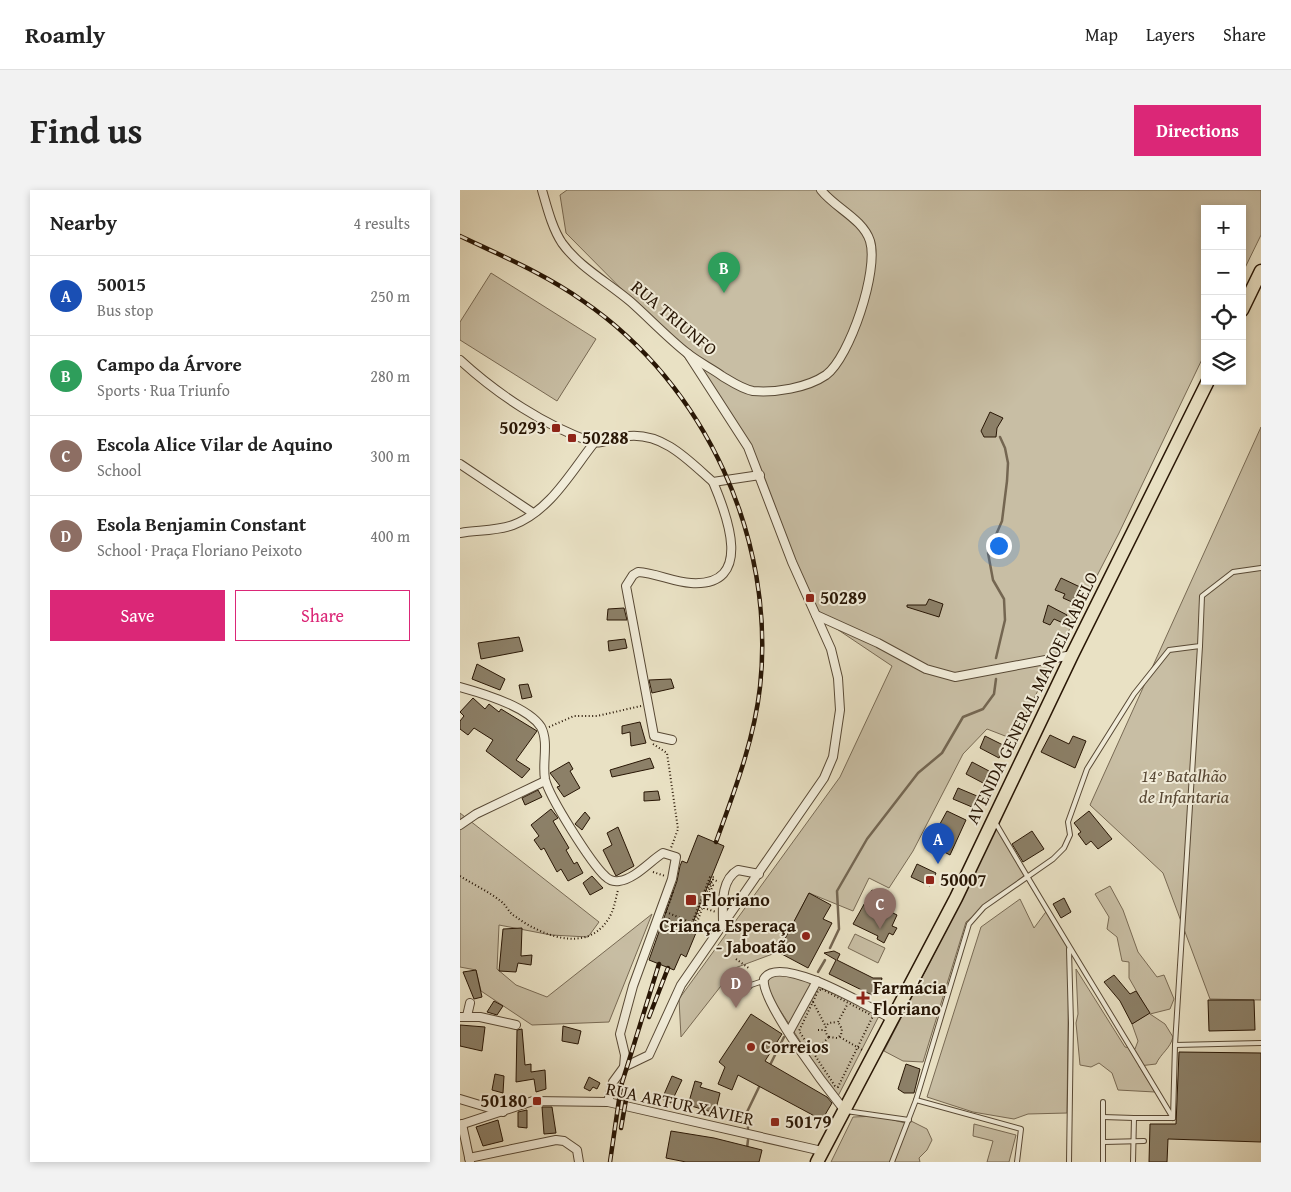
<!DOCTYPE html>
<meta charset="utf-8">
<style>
:root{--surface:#fff;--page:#f2f2f2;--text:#222;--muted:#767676;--line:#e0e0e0;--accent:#db2777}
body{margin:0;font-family:"Gentium Book Plus",serif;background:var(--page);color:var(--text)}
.controls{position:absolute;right:15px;top:15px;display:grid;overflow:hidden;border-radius:0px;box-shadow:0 2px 8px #0003}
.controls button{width:45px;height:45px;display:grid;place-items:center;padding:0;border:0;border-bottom:1px solid var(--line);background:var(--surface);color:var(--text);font:25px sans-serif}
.you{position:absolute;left:538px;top:355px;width:18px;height:18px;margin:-12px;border:4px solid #fff;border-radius:50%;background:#1a73e8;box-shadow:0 0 0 8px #1a73e833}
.badge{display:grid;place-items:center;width:32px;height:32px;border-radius:50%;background:var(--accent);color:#fff;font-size:16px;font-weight:700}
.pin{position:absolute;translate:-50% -41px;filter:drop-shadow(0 1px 2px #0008)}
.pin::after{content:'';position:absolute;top:26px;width:18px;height:15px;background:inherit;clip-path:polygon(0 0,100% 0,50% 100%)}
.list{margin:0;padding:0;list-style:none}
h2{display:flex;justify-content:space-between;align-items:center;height:65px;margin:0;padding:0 20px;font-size:21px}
h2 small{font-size:16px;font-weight:400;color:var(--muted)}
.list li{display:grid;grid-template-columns:32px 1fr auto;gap:15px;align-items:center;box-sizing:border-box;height:80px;padding:0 20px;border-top:1px solid var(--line)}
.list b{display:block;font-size:19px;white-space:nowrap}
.list p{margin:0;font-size:16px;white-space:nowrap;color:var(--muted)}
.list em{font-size:16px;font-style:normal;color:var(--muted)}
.actions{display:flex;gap:10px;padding:15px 20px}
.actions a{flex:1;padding:11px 0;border:1px solid var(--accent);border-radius:0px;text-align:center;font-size:18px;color:var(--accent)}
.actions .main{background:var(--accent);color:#fff}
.icon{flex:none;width:28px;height:28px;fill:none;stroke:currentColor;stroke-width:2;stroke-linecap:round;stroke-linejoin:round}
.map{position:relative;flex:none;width:801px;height:972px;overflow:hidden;border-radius:0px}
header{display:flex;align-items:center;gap:30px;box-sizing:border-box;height:70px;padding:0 25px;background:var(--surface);border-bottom:1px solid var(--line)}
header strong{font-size:24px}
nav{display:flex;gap:28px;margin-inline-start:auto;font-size:18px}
.intro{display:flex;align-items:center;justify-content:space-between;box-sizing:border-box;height:120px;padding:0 30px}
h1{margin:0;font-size:35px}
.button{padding:12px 22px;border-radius:0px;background:var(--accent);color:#fff;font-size:18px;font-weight:700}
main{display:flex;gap:30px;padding:0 30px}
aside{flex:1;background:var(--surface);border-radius:0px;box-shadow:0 2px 8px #0003}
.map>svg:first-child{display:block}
.green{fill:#c8bea4;stroke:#786a54}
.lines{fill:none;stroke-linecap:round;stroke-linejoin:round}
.stream{stroke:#746651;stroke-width:2.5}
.building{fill:#8c8068;stroke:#281605}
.service-casing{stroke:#584935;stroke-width:6}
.minor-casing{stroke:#584935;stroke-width:10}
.primary-casing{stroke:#281605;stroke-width:15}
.path{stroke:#281605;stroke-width:2;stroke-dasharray:1 2.5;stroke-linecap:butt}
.service{stroke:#f1ecd9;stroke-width:4}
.minor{stroke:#f1ecd9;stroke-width:8}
.primary{stroke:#e9e1c4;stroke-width:12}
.rail-casing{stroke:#281605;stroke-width:4.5}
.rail{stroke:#f1ecd9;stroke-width:2.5;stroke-dasharray:8;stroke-linecap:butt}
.path-bridge{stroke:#281605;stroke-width:2;stroke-dasharray:1 2.5;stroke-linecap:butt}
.poi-dot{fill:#8f2418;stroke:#f1ecd9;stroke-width:2}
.labels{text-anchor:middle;stroke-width:4;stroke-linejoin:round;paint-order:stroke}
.street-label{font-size:18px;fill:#281605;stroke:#f1ecd9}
.poi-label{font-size:18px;font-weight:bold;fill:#281605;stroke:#f1ecd9;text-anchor:start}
.park-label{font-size:18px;font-style:italic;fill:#584835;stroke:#f1ecd9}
</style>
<header>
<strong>Roamly</strong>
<nav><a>Map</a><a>Layers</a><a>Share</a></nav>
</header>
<div class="intro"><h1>Find us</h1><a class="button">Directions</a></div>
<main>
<aside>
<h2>Nearby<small>4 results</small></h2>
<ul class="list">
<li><span class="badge" style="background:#1a4fb4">A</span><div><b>50015</b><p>Bus stop</p></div><em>250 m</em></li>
<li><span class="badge" style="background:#2e9e5b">B</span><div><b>Campo da Árvore</b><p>Sports · Rua Triunfo</p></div><em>280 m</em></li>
<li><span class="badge" style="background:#8d6e63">C</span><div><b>Escola Alice Vilar de Aquino</b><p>School</p></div><em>300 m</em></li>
<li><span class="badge" style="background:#8d6e63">D</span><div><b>Esola Benjamin Constant</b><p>School · Praça Floriano Peixoto</p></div><em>400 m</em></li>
</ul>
<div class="actions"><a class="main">Save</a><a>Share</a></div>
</aside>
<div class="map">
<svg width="801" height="972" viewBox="0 0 801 972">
<rect width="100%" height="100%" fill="#e9e1c4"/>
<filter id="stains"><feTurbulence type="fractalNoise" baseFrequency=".004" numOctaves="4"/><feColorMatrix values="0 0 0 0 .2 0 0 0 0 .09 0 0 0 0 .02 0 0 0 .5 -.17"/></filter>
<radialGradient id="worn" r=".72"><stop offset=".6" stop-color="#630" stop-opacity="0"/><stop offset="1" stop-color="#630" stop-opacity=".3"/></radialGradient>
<g class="green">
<path d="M107 0H801V45L782 84V19H745V163L659 343 553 549 527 539 503 564 453 661 429 698 409 688 393 721 349 703 318 762 275 778 221 847 219 809 380 587 432 476 356 425 277 239 212 150 106 43 100 5Z"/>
<path d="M31 83 136 149 97 211 0 150V132Z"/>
<path d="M801 237V810L750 809 703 683 630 615Z"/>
<path d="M0 623 139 732 128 747 91 745 39 735 37 779 56 795 87 807 192 724 149 832 72 835 21 801 16 780 0 777Z"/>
<path d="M537 634 566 684 506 732 463 872 443 871 424 861 504 706Z"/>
<path d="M650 696 663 720 678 762 697 787 704 785 714 809 710 819 690 824 705 834 713 847C710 859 701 863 696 874L679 876 695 902 658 900 652 883 639 873 631 877 620 875 616 833 618 824 616 779 665 857 675 859 678 851 672 834 689 823 669 788V772L662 771 657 747 647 739 649 727 635 704Z"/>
<path d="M560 709 574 738 588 719 609 759 607 923 568 924 554 929 513 922 467 907 521 737Z"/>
<path d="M395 744 425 758 418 773 388 758Z"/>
<path d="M312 782 357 790 421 822 377 908 305 797Z"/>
<path d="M418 926 445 933 431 971 449 930 467 939 472 950 467 960 459 968 460 972H371L393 927Z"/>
<path d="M514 934 556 945 549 972H527L533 951 513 946Z"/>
</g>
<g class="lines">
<g class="stream">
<path d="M536 468 545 430 544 409 533 390 528 363 542 331 547 291 548 273 545 258 540 247"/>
<path d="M370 758 379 739 377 701 407 649 458 583 482 563 503 527 523 519 534 504 536 489"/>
<path d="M358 782 365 770"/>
<path d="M309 877 324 847"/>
<path d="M288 938 287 922 300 895"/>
<path d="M287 958 288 950"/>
</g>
</g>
<g class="building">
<path d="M530 222 543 228 537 238 536 247H524L521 241Z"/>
<path d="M601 388 620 397 612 412 603 408 605 404 595 400Z"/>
<path d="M469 409 483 414 479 427 447 417V415H466Z"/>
<path d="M588 415 607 425 603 433 594 429 590 435 583 432Z"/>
<path d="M164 418 167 430H147L148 419Z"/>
<path d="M59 447 63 461 21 469 18 453Z"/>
<path d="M165 449 167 458 149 461 148 451Z"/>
<path d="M17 474 45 489 40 500 12 489Z"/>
<path d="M211 489 214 498 192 503 189 490Z"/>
<path d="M68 494 72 507 62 509 59 495Z"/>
<path d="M13 508 25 519 29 514 39 522 41 519 77 541 56 570 70 579 62 588 26 561 33 550 14 538 8 545 0 539V531L4 526 0 522Z"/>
<path d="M180 532 186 553 171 556 170 542 162 544V536Z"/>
<path d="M590 545 609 554 613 546 626 551 615 578 581 562Z"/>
<path d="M525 546 545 556 539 568 520 558Z"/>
<path d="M190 568 194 578 152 587 150 580Z"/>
<path d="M109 572 113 579 110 581 120 598 104 607 97 597 100 596 90 583Z"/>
<path d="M512 572 529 581 523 593 506 584Z"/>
<path d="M498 598 517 606 512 617 493 609Z"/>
<path d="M78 600 82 607 65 615 62 608Z"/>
<path d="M198 601 200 610 184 611V602Z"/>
<path d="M91 619 98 628 93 631 109 658 106 660 114 674 117 672 123 683 108 691 101 679 97 682 84 658 81 660 74 650 79 646 71 635Z"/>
<path d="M487 621 506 630 490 665 469 654Z"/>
<path d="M629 621 652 649 638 659 631 651 626 655 618 644 621 642 614 633Z"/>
<path d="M125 622 130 628 122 640 115 634Z"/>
<path d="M158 637 174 676 156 686 143 660 152 655 147 643Z"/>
<path d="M572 641 584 659 563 672 552 654Z"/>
<path d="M238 645 264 656 232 735 238 738 226 767 221 764 214 780 189 770 217 691 220 676 222 671 227 673Z"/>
<path d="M457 674 476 683 470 696 451 687Z"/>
<path d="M132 686 143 698 130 705 123 693Z"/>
<path d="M412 700 434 712 429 721 437 725 432 736 437 738 433 745 429 743 424 753 417 749 418 746 393 734Z"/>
<path d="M349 703 371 715 363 729 372 733 348 778 318 762Z"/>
<path d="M604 708 611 722 601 728 593 714Z"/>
<path d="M62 738 61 766 72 765 71 775 58 773 56 782 39 781 43 739Z"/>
<path d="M374 761 380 764 377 770 413 788H422L421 793 416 795 412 805 369 784 376 770 364 763Z"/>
<path d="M16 780 22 807 14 809 3 782Z"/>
<path d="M654 785 670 804 676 801 690 823 672 834 660 811 644 792Z"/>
<path d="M748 810H794L795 840 749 841Z"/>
<path d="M34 811 43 816 37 825 27 822Z"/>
<path d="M291 824 322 844 305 871 367 907 372 913 362 930 278 885 272 900 258 894 265 877 259 872Z"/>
<path d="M0 835 25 837 22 861 0 856Z"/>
<path d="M103 836 121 841 118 854 102 851Z"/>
<path d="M62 839 65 875 71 874V882L85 880 86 899 76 902 74 889 56 892 57 840Z"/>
<path d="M719 862 801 863V952L708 949 707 972H689L690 934H716Z"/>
<path d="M446 874 460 879 454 903H444L438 899Z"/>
<path d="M35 884 44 886 43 903 32 900Z"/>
<path d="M212 886 222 890 211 913 202 909Z"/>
<path d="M129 887 140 893 137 899 133 897 130 901 124 898Z"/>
<path d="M235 891 242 893 240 897 260 903 255 923 228 915Z"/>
<path d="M82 917H92L96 943 84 944Z"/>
<path d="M67 920V938L58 937V922Z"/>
<path d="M38 930 43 951 23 956 16 937Z"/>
<path d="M211 941 254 948 302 960 299 972H226L206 968Z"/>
</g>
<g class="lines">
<defs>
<g id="service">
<path d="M535 632C593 731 654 829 713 928"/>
<path d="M281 804 291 795 303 791"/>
<path d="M715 855 740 456"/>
<path d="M456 910 561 939 557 972"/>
<path d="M386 921 449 930"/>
<path d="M643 927 674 928"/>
<path d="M713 928 715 855 801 853"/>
<path d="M644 952 684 951"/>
<path d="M432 972 456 910 509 734 524 717 593 669 604 658 610 645 608 632 627 579 674 504 709 460 740 456 742 406 773 382 801 378"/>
<path d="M609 972 611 833 609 759"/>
<path d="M643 972V912"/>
<path d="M673 972 674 928H713"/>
</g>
<g id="minor">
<path d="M82 0C87 17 92 38 102 53 119 77 149 93 171 112 190 129 208 148 227 163 238 172 251 178 262 186 272 192 282 199 293 201 315 203 347 198 366 185 390 167 419 80 410 51 403 29 375 18 361 0"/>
<path d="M0 170C37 204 85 236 132 252 141 255 158 246 169 246 204 243 229 271 253 292L300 285"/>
<path d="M0 274 73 323"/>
<path d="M0 343C17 340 37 341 53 335 90 321 111 282 134 253"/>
<path d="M356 425 418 453 466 479 495 487 612 465"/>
<path d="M0 497C22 503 68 517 81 537 89 552 82 573 85 589 89 607 131 673 145 686 149 690 154 692 159 691 175 689 190 671 203 663L216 667 212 689 173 796 160 844 165 865 164 877 153 892 148 912"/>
<path d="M212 550 194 546 166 396 173 385 178 382C196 383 213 392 231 393 295 397 267 325 253 292"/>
<path d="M0 635 16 624 85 591"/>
<path d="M263 734C263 716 260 690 278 680L299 684"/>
<path d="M7 826 10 813"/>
<path d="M0 827H20L56 835"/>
<path d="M329 842 357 791"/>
<path d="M164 877 189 865 221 795 364 588 373 567 380 520 378 488 371 459 332 372 288 257 228 164"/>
<path d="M0 909 43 922"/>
<path d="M385 921C369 901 300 811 304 789 319 762 412 819 432 829"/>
<path d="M2 934 10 972"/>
<path d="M0 935 73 911 148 912 362 961"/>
<path d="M9 968 96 950 104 951 117 960 119 972"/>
</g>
<g id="primary">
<path d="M782 120 801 81"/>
<path d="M357 972 496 708 612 465 748 191"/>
</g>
</defs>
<use href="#service" class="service-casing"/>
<use href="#minor" class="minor-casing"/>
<use href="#primary" class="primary-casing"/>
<g class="path">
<path d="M89 537 114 526H137L181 516"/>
<path d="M193 554 207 563 218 639 211 658"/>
<path d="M193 682 205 686"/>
<path d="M0 686C14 695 30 702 43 713 47 717 50 724 56 727 85 748 133 765 152 722 155 715 156 707 158 700"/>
<path d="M250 693 253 695 244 718 256 722"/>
<path d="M234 734 252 689 259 692"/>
<path d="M226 736 230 737 231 733 249 741"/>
<path d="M276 769 290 779"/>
<path d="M362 799 413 826 378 897 375 896 339 841 358 801Z"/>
<path d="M353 812 366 837"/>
<path d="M378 832 387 815"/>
<path d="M358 840H365"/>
<path d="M369 847 377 848 381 845 382 839 378 832"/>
<path d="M369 847C364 842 364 837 369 833L377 832"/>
<path d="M380 847 402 860"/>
<path d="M353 863 369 847"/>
</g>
<use href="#service" class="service"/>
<use href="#minor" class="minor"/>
<use href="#primary" class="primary"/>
<defs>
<g id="rail">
<path d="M0 46C42 66 85 84 123 111 246 195 316 350 300 497 294 551 274 602 256 652"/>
<path d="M189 827 208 778"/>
<path d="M161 938 167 904"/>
<path d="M150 972 161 896 199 774"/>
</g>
</defs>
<use href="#rail" class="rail-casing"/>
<use href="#rail" class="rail"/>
<g class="path-bridge">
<path d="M213 702 206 722 232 733 250 687H254L236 735"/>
<path d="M209 728 208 733 228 741 230 737"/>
</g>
</g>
<g class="poi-dot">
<rect x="91" y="233" width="10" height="10" rx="2.5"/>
<rect x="107" y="243" width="10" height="10" rx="2.5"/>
<rect x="345" y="403" width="10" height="10" rx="2.5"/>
<rect x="465" y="685" width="10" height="10" rx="2.5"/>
<rect x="225" y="704" width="12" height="12" rx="2.5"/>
<circle cx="346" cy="746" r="5"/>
<path d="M400.5 800.5h5v5h5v5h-5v5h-5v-5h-5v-5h5z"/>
<circle cx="291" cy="857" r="5"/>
<rect x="72" y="906" width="10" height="10" rx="2.5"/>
<rect x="310" y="927" width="10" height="10" rx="2.5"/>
</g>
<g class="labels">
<g class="street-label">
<text transform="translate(214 128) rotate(40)" y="6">RUA TRIUNFO</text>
<text transform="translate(572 508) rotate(-64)" y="6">AVENIDA GENERAL MANOEL RABELO</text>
<text transform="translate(220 914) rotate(12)" y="6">RUA ARTUR XAVIER</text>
</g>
<g class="poi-label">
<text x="86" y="244" text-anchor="end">50293</text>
<text x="122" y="254">50288</text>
<text x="360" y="414">50289</text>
<text x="480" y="696">50007</text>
<text x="242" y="716">Floriano</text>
<text x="336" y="742" text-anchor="end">Criança Esperaça<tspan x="336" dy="21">- Jaboatão</tspan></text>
<text x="413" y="804">Farmácia<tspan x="413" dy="21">Floriano</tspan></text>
<text x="301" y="863">Correios</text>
<text x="67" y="917" text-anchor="end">50180</text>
<text x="325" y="938">50179</text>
</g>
<g class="park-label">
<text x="724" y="592">14° Batalhão<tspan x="724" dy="21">de Infantaria</tspan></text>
</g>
</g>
<rect width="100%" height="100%" filter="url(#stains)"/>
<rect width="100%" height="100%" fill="url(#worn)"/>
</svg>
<div class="controls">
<button>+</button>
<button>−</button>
<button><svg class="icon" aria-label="locate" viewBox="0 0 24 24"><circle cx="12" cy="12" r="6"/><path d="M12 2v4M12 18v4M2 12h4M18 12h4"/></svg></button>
<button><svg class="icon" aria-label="layers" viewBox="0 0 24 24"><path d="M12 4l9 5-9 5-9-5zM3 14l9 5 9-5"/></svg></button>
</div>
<div class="you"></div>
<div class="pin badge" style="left:478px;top:674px;background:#1a4fb4">A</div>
<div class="pin badge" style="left:264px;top:103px;background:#2e9e5b">B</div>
<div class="pin badge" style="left:420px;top:739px;background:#8d6e63">C</div>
<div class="pin badge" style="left:276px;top:818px;background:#8d6e63">D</div>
</div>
</main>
